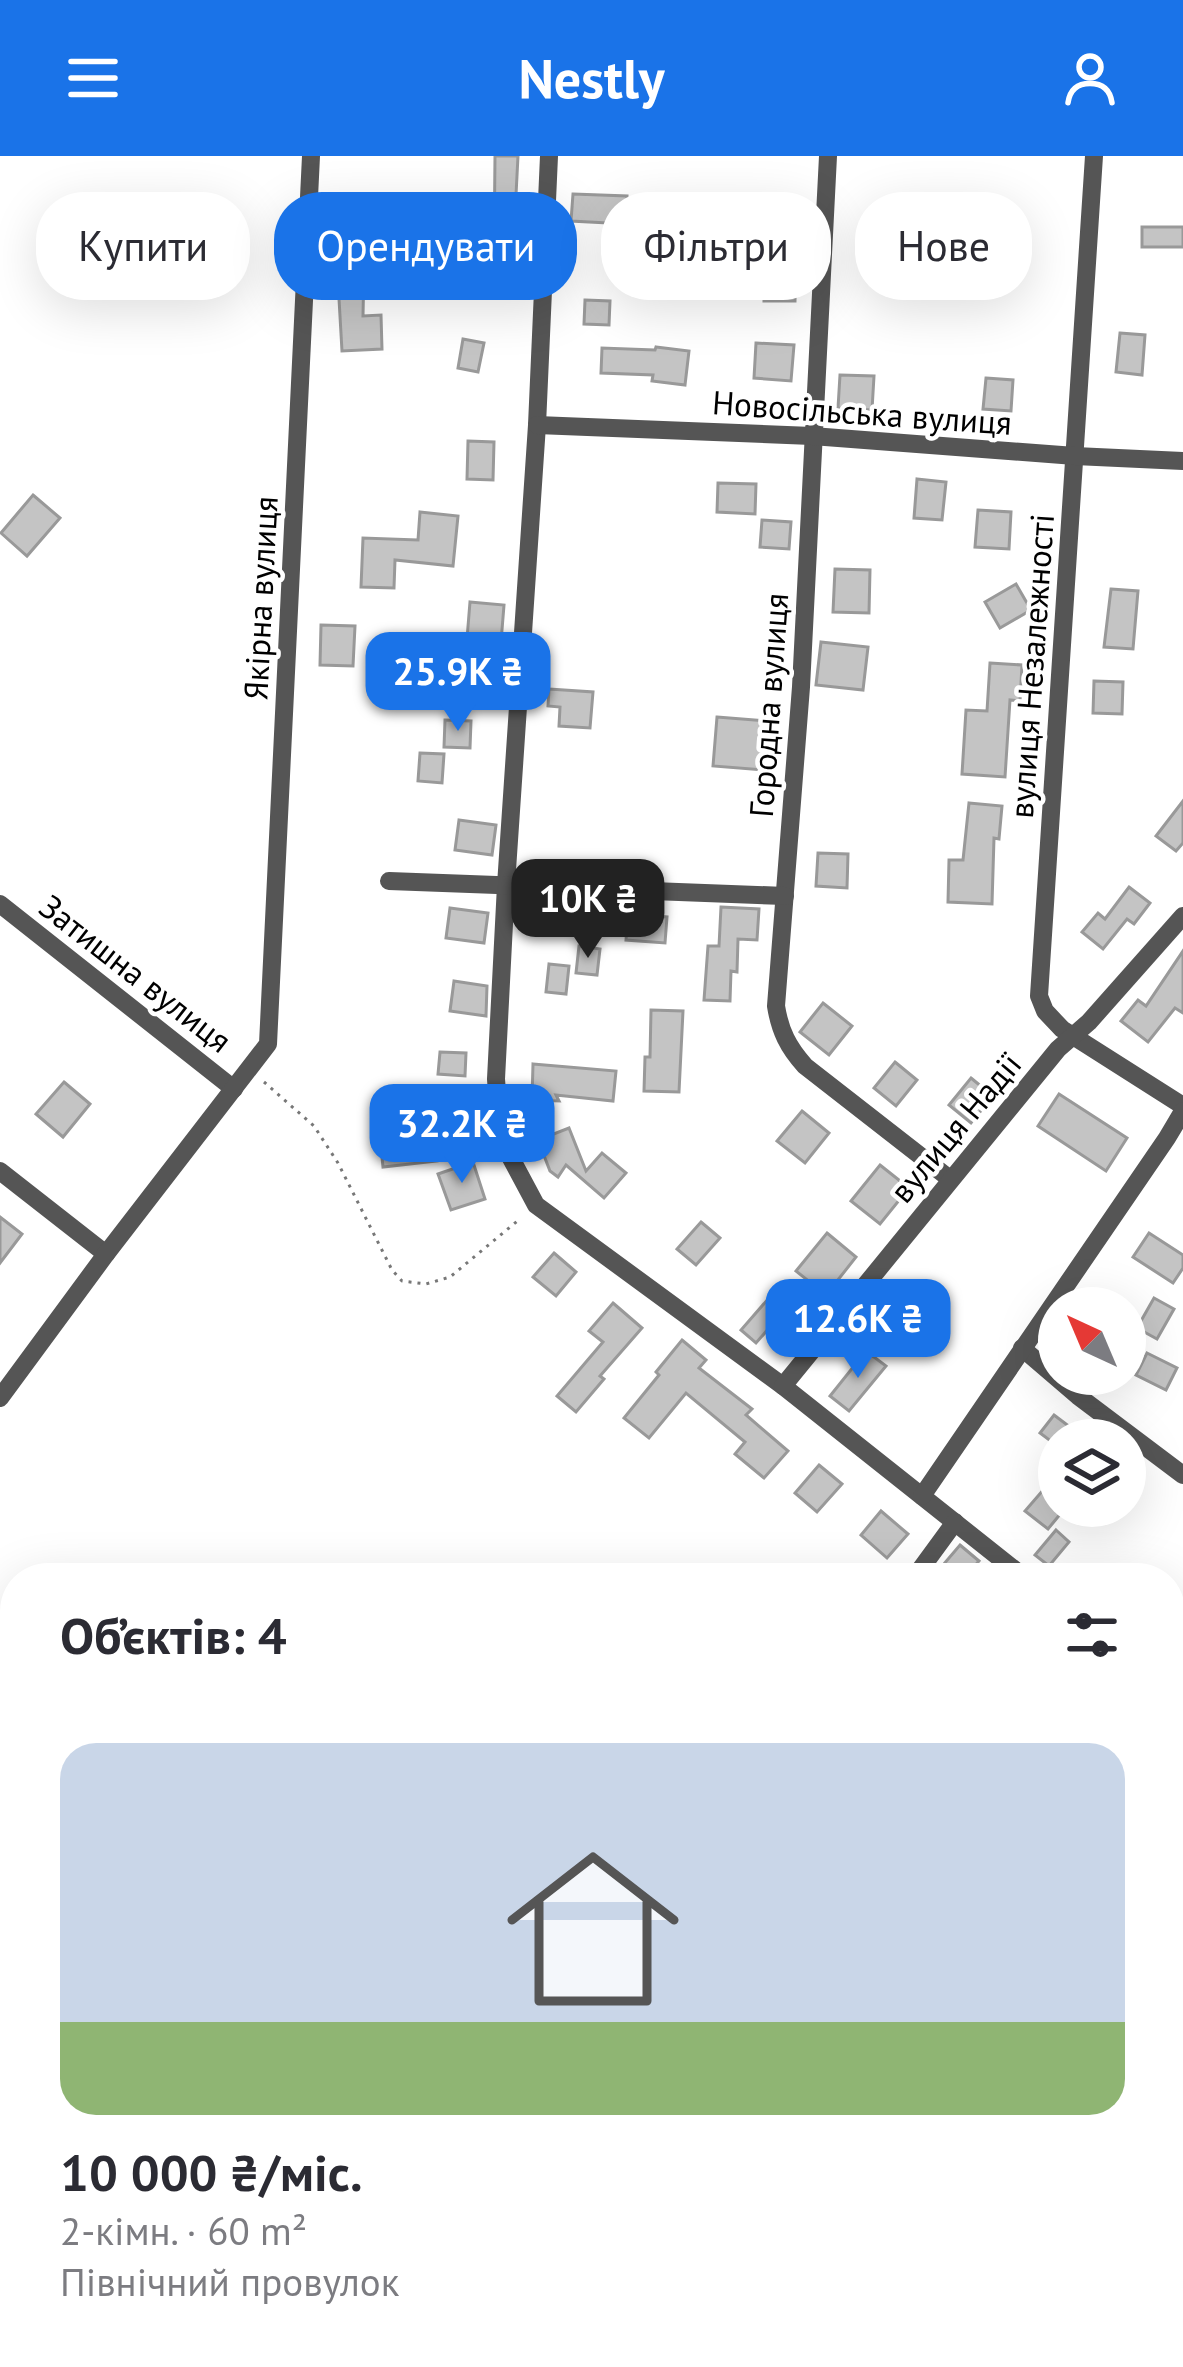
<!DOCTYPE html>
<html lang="uk">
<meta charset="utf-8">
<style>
body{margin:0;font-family:"PT Sans",sans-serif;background:#f7f7f7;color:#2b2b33;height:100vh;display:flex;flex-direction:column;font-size:45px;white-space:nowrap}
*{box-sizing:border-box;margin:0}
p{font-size:39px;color:#7c7c81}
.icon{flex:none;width:66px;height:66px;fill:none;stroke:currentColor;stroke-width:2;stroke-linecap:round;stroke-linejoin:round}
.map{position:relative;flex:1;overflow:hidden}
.side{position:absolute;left:0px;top:1407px;width:1185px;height:804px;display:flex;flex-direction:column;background:#fff;border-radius:48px 48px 0 0;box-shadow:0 12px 48px #0002}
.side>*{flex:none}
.top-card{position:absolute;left:36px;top:36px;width:1113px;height:108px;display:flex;gap:24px}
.needle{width:78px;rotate:316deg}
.fabs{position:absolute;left:1038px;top:1131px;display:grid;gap:24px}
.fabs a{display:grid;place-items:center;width:108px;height:108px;border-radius:50%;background:#fff;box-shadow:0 12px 48px #0002;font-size:60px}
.price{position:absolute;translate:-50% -102px;padding:0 27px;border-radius:24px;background:#1a73e8;color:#fff;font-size:39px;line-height:78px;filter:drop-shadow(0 3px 6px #0008)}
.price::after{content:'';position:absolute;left:50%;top:72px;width:36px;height:27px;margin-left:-18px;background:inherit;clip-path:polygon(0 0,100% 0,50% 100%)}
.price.selected{background:#222;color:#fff}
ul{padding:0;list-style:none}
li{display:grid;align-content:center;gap:24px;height:636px;padding:0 60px}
li span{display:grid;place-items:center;height:372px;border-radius:36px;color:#555}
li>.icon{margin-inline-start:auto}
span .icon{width:216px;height:216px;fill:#fffc;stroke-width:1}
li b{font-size:51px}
h2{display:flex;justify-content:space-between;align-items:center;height:144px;padding:0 60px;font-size:51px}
.pill{padding:0 42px;border-radius:48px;background:#fff;box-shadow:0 12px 48px #0002;font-size:42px;line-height:108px}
.pill.selected{background:#1a73e8;color:#fff}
header{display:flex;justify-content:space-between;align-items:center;height:156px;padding:0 60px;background:#1a73e8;color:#fff;font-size:54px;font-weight:700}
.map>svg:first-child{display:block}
.building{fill:#c4c4c4;stroke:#999;stroke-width:3}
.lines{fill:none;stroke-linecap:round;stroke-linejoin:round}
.path{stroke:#777;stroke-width:3;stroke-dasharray:3 6;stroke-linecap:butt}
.minor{stroke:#555;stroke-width:18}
.labels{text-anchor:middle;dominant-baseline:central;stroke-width:9;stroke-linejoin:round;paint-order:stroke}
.street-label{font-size:33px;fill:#000;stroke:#fff}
</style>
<header><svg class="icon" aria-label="menu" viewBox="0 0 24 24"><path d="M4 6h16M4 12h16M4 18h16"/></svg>Nestly<svg class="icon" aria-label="person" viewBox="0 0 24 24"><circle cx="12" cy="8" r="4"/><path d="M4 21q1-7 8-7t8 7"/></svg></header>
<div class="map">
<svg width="1183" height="2211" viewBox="0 0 1183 2211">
<rect width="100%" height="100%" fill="#fff"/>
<g class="building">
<path d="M495,0H518L516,39H531V77H522L519,140L480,139L481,103L494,104Z"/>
<path d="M333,38H357V70H368L369,109H364L363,160L381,159L382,193L342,195Z"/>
<path d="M573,38L627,40L626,68L571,65Z"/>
<path d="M896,45L934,46L933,82L895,81Z"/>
<rect x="1142" y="71" width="41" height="20"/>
<path d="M765,86H796L795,145H764Z"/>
<path d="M585,144L610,145L609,169L584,168Z"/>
<path d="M1120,177L1145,179L1142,219L1116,216Z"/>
<path d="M463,183L484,187L478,216L458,212Z"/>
<path d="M756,187L794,189L791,225L754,222Z"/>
<path d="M656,191L689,195L685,229L652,225L653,219L601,217L602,192L655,194Z"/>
<path d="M840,219L874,220L872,254L838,252Z"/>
<path d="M986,222L1013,224L1011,255L983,253Z"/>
<path d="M468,285L494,286L493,324L467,323Z"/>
<path d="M917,323L946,326L942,364L914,362Z"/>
<path d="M718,327L756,328L755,358L717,356Z"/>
<path d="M33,339L60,362L27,400L1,377Z"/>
<path d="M978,354L1011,356L1009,393L975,391Z"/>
<path d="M420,356L458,360L453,410L395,404L394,432L361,431L363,382L418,384Z"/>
<path d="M762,364L791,366L789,393L760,391Z"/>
<path d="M835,413L870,414L869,457L833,456Z"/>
<path d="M1016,428L1031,454L1000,472L985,446Z"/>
<path d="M1111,433L1138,435L1133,493L1104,491Z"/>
<path d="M470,446L504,449L501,486L467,483Z"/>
<path d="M321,469L355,470L353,510L320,509Z"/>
<path d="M821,486L868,491L863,534L816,529Z"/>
<path d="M990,507L1022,509L1020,545L1010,544L1005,621L962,618L966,554L987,555Z"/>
<path d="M1094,525L1123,526L1122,558L1093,557Z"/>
<path d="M549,533L593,536L590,572L559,570L560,551L548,550Z"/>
<path d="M717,561L779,566L775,615L713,610Z"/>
<path d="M445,564L471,565L470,592L444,591Z"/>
<path d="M420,597L444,598L442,627L418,625Z"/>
<path d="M1183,645V687L1176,695L1156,680Z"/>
<path d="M969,647L1002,650L999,683L994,682L992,748L948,746L949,704H963Z"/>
<path d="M459,664L496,669L492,699L455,694Z"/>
<path d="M818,697L848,698L847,732L816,730Z"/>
<path d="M1129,731L1150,747L1134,768L1127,763L1103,793L1082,776L1098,757L1105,763Z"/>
<path d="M721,751L759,753L757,784L738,783L737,816L731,815L730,845L704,844L708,790H719Z"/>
<path d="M450,752L488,757L484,787L446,782Z"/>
<path d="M628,758L667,761L665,787L626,784Z"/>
<path d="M579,790L600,793L597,819L576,817Z"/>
<path d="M1183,795V857L1175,852L1148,886L1121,865L1138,844L1146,850Z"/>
<path d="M549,808L569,810L566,838L546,836Z"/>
<path d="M454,825L487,830L486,860L450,855Z"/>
<path d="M823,847L852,870L829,899L800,876Z"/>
<path d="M651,854L683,855L679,936L644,935L645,901H650Z"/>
<path d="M440,896L466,897L465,920L438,918Z"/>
<path d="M895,906L917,924L896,950L874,932Z"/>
<path d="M533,908L616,915L613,945L556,939L559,945L532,944Z"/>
<path d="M971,922L993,940L971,967L949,949Z"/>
<path d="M64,926L90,948L63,981L36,958Z"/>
<path d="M1059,938L1127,982L1106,1015L1038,970Z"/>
<path d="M419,947L421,965L433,963L437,1005L383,1011L377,952Z"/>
<path d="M802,955L829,977L805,1007L777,985Z"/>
<path d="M569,972L586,1015L602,997L626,1017L604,1042L566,1009L558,1021L550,1015L538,984Z"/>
<path d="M473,1006L485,1043L451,1054L438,1018Z"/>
<path d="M880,1009L909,1032L880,1068L851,1045Z"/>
<path d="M0,1061L22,1078L0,1107Z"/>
<path d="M701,1066L720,1082L696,1109L677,1093Z"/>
<path d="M827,1077L856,1101L826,1139L796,1115Z"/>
<path d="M1149,1077L1183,1099V1112L1173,1127L1133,1101Z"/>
<path d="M554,1097L576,1116L556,1140L533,1121Z"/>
<path d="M775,1135L790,1148L756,1187L741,1174Z"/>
<path d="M1154,1142L1174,1153L1157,1183L1137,1172Z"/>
<path d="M613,1147L642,1172L600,1220L604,1223L576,1256L557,1240L603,1186L589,1175Z"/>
<path d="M682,1184L706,1204L699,1212L752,1253L746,1259L788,1295L764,1322L735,1298L745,1286L686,1237L649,1282L624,1262L659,1219L656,1216Z"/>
<path d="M866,1195L886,1210L849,1255L830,1240Z"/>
<path d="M1147,1197L1177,1212L1166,1234L1136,1219Z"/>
<path d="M1054,1259L1070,1271L1056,1289L1040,1277Z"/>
<path d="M819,1309L842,1328L817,1356L795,1337Z"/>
<path d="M1044,1333L1059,1345V1350L1066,1351L1048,1373L1025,1355Z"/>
<path d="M881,1355L908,1378L887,1402L861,1379Z"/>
<path d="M1056,1374L1069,1386L1049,1410L1035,1399Z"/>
<path d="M960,1389L979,1405L964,1422H944L937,1416Z"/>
</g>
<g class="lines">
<path class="path" d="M264,926L314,970L338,1007L392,1114L402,1125L426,1128L450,1121L521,1062"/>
<g class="minor">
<path d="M549,0L537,269L506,729L496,923L499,964L505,991L536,1049L783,1230L1025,1422"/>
<path d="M828,0L801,531L776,850C780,875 788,891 805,910L950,1023"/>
<path d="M1094,0L1039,840L1045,855L1062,873L1183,950"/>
<path d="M537,269L812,280L1075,300L1183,305"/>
<path d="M389,725L785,740"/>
<path d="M0,748L234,933"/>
<path d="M0,1015L106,1098"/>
<path d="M1022,1192L1078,1240L1183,1319"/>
<path d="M783,1230L1058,893L1089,866L1183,760"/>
<path d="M0,1242L106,1098L268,888L311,0"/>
<path d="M922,1340L1167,982L1183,955"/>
<path d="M914,1422L955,1366"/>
<path d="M0,1511L15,1522"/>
<path d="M1170,1536L1183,1547"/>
<path d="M1170,1860L1183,1871"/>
<path d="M1170,2191L1183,2202"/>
<path d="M404,2211L416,2196"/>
</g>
</g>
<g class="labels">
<g class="street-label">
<text transform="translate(862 256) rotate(4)">Новосільська вулиця</text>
<text transform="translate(260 442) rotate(-87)">Якірна вулиця</text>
<text transform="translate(1031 510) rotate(-86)">вулиця Незалежності</text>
<text transform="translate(768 549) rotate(-86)">Городна вулиця</text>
<text transform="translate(136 817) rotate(38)">Затишна вулиця</text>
<text transform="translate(955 971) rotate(-50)">вулиця Надії</text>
</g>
</g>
</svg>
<div class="fabs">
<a><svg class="needle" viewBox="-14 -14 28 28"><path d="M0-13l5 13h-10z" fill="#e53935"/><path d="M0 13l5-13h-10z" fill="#7c7c81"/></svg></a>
<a><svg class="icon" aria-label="layers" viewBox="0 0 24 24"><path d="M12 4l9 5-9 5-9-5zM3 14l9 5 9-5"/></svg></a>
</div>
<b class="price" style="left:458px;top:578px">25.9K ₴</b>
<b class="price selected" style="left:588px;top:805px">10K ₴</b>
<b class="price" style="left:462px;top:1030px">32.2K ₴</b>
<b class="price" style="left:858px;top:1225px">12.6K ₴</b>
<div class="top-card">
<a class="pill">Купити</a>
<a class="pill selected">Орендувати</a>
<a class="pill">Фільтри</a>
<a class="pill">Нове</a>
</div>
<section class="side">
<h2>Об’єктів: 4<svg class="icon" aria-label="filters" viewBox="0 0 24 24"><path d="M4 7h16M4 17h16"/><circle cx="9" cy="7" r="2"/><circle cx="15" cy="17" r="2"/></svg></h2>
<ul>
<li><span style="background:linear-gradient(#c9d6e8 75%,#8fb573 0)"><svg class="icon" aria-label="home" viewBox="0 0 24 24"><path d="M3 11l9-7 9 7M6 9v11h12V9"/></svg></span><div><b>10 000 ₴/міс.</b><p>2-кімн. · 60 m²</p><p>Північний провулок</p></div></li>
</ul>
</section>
</div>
